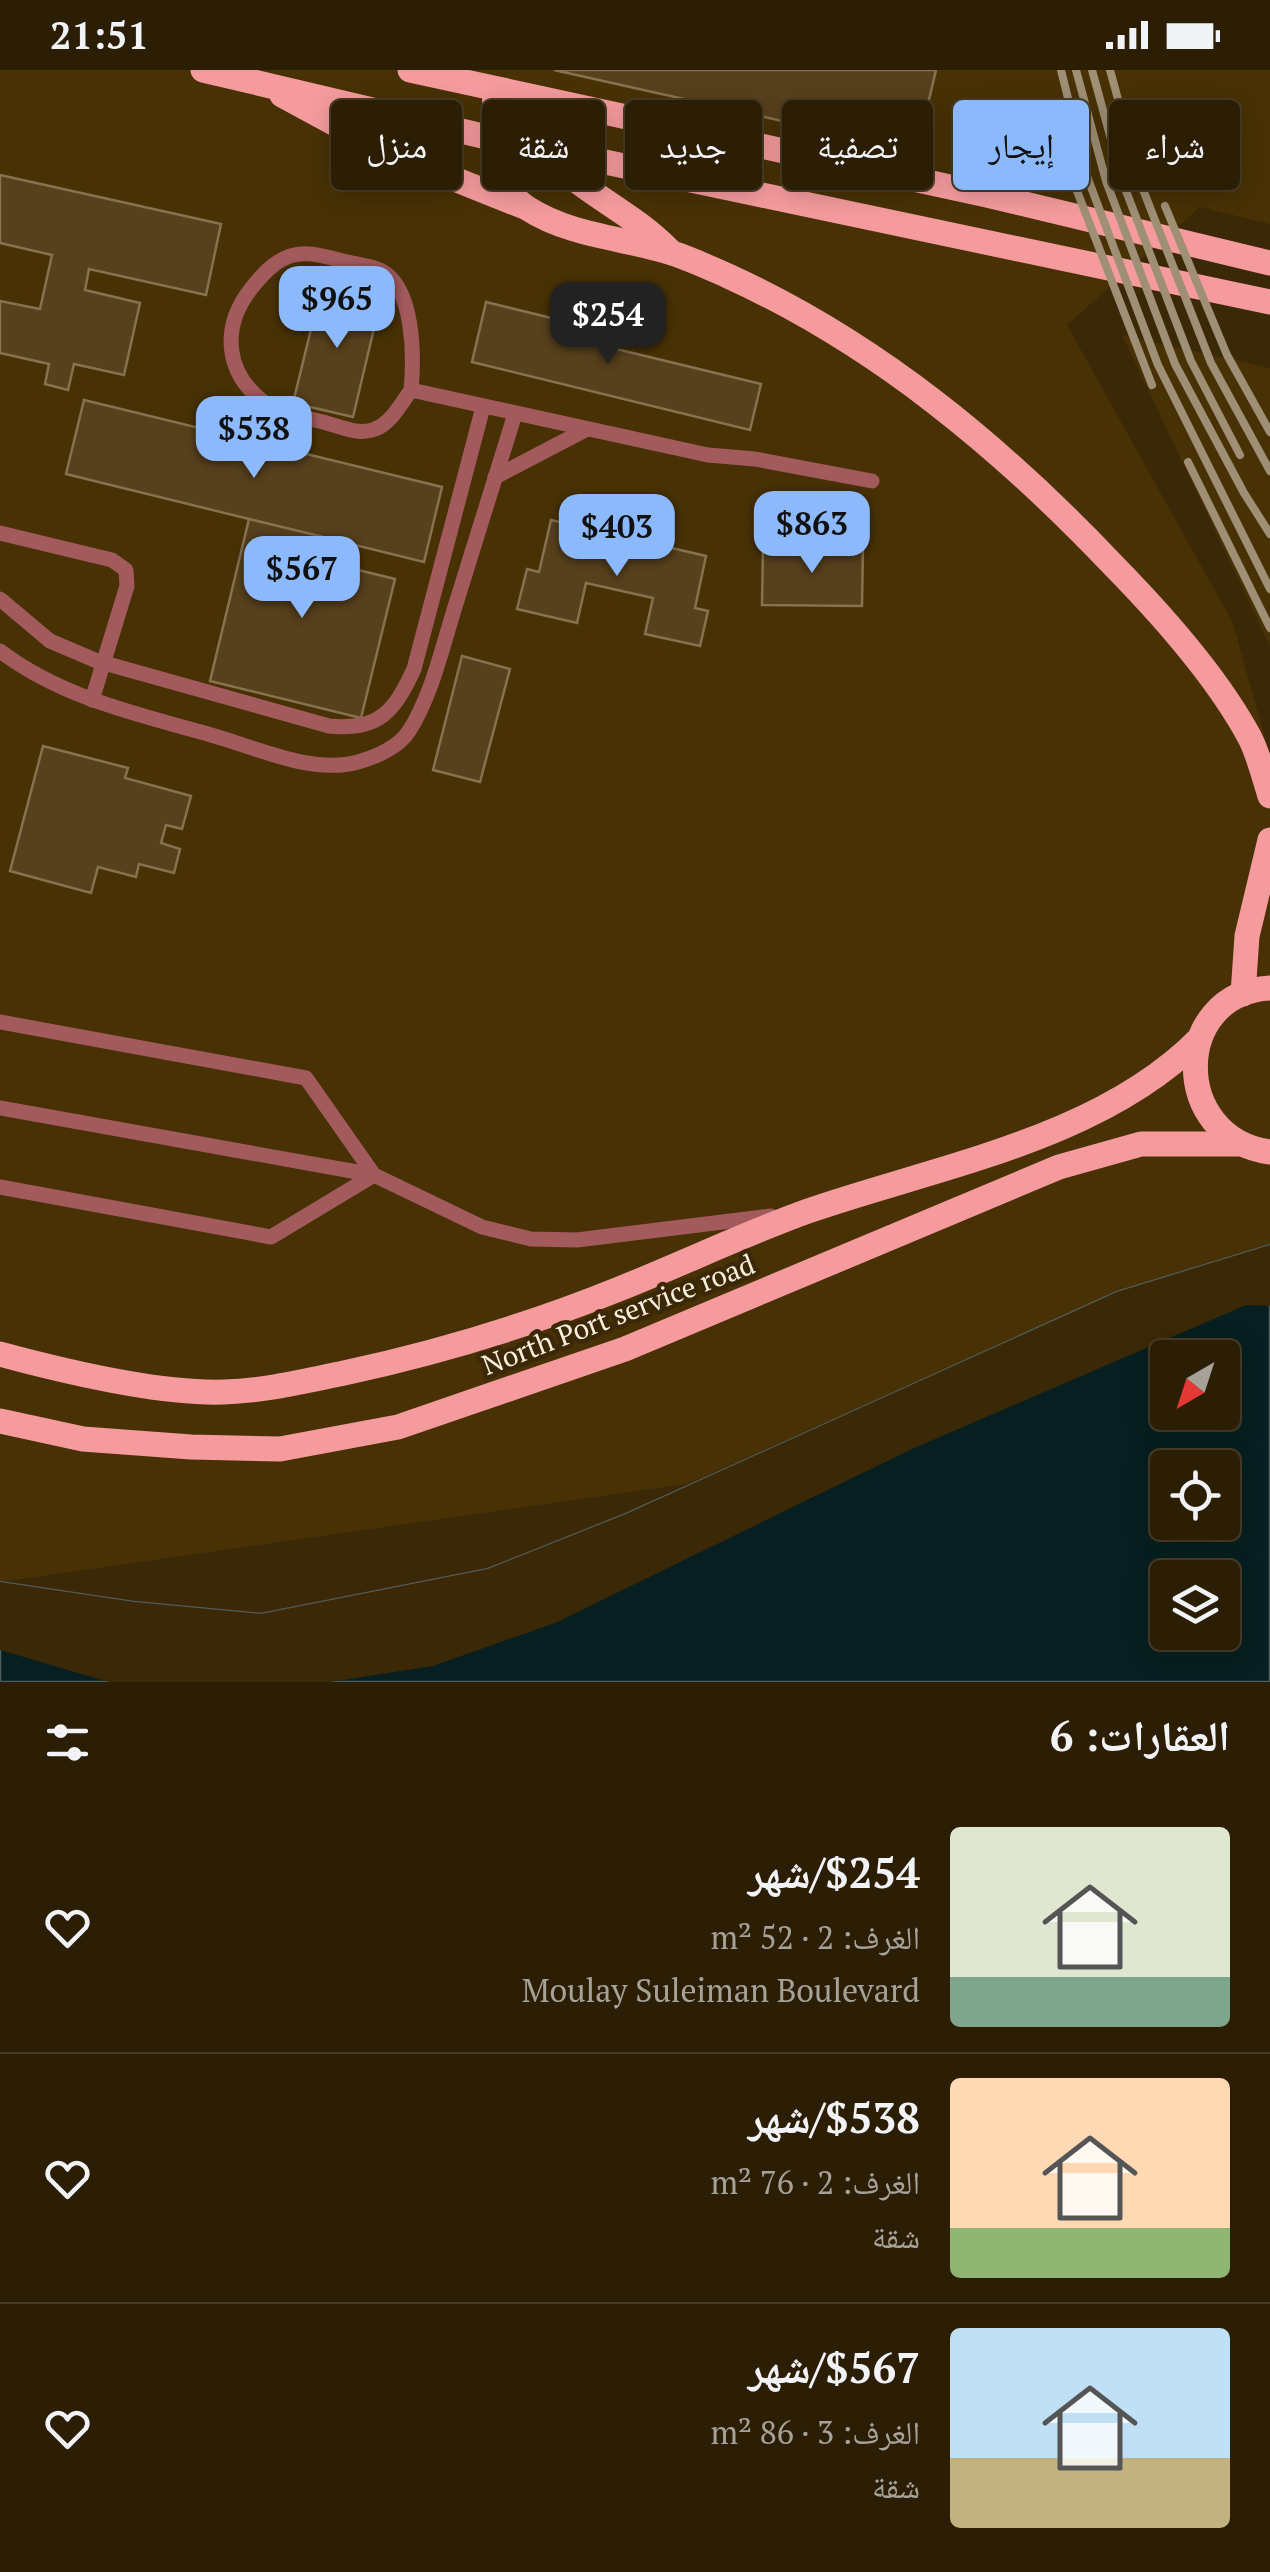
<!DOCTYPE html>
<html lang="ar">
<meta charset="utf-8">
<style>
body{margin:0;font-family:"PT Serif","Noto Naskh Arabic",serif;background:#34270e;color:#f1f3f6;direction:rtl;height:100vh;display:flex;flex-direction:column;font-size:38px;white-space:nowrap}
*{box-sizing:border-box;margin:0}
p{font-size:32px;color:#a6a29a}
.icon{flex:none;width:55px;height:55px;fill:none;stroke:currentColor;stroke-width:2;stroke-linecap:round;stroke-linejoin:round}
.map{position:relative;height:1612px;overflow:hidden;direction:ltr}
.panel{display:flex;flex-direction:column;background:#2c1e04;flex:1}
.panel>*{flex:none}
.hud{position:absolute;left:30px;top:30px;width:1210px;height:90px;direction:rtl;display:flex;gap:20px}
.needle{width:65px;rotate:219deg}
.fabs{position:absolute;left:1150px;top:1270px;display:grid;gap:20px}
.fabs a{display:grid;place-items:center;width:90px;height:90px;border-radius:10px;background:#2c1e04;box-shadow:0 5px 25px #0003,0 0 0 2px #483c26;font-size:50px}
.price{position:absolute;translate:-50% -85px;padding:0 22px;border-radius:20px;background:#8cb9fc;color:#111;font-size:32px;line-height:65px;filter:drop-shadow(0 2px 5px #0008)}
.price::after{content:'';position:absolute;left:50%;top:60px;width:30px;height:22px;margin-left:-15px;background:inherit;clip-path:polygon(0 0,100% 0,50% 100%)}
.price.on{background:#222;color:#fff}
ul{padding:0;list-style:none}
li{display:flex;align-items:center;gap:30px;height:250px;padding:0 40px}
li+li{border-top:2px solid #483c26}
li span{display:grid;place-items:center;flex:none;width:280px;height:200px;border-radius:10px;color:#555}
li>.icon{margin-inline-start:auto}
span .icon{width:120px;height:120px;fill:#fffc;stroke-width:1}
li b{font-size:42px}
h2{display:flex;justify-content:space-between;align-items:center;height:120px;padding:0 40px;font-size:42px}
.chip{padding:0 35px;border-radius:10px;background:#2c1e04;box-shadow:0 5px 25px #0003,0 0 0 2px #483c26;font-size:35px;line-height:90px}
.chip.on{background:#8cb9fc;color:#111}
.status{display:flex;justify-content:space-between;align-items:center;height:70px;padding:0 50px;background:#2c1e04;direction:ltr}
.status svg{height:28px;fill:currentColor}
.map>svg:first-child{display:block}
.built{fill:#483105}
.water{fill:#071f20;stroke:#505d58;stroke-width:2.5;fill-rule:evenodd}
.pier{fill:#3b2806}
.building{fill:#57401c;stroke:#877250;stroke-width:2.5}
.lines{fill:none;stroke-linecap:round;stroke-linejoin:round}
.lane{stroke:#a25a5d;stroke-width:15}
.primary{stroke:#f59b9e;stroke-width:25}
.rail{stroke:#9e8f75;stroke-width:8}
.labels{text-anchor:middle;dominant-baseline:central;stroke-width:9;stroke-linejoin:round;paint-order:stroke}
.street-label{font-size:28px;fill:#faeedc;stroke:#3b2806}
</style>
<div class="status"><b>21:51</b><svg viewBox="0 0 49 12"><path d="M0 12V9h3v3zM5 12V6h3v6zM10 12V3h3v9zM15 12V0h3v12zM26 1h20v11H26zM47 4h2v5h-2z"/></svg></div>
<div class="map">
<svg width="1270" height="1612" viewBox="0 0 1270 1612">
<rect width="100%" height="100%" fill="#3b2806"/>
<g class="built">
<path d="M0,0H1270V154L1200,137L1067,255L1233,553L1270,686V1175L1117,1222L687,1414L0,1512Z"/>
<path d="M1122,265L1270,298V576Z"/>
</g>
<path class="water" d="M1270,1175V1612H0V1512L134,1532L261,1544L488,1499L626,1444L1117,1222ZM1168,1288H1222V1342H1168ZM1168,1398H1222V1452H1168ZM1168,1508H1222V1562H1168Z"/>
<path class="pier" d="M1270,1175V1236L1246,1235L912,1379L555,1553L433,1596L330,1612H109L0,1580V1512L134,1532L261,1544L488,1499L626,1444L1117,1222Z"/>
<g class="building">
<path d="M554,0H936L917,81Z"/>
<path d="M0,105L221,154L206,225L89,199L85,220L140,233L124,305L74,294L68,320L45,314L49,294L0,283V231L40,239L52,185L0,173Z"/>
<path d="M322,214L381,229L353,347L293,333Z"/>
<path d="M486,232L608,262L604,276L761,314L750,360L472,292Z"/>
<path d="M84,330L442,417L424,492L66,404Z"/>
<path d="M249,449L348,473L342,496L395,509L361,648L210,611Z"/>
<path d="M551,450L706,486L695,538L708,541L700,576L645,564L653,528L586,513L577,553L517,539L527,499L539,502Z"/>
<path d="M763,476L863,478L862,536L762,535Z"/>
<path d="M462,586L510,599L480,712L433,700Z"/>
<path d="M43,676L128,698L125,708L191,726L182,759L166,755L161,773L180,779L174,803L139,794L136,807L98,797L91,823L10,801Z"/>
</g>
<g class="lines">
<g class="lane">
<path d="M411,320C401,334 391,353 375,359C359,366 339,356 323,352C304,347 281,344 265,333C225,304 221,258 250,220C261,206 273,192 290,186C308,180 326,187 343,191C354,194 369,195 380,200C415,217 414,288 411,320L708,385L755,389L872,411"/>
<path d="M495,407L587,359"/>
<path d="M0,463L112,490L126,500L127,516L92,630"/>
<path d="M0,529L50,571L97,591L329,656C379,661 394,642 414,599L483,337"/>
<path d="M0,581C62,628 137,644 211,665C255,677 312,705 358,692C376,687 399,677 409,661C431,627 442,579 454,540C474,474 495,409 515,344"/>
<path d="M0,952L306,1008L374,1105L271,1167L0,1117"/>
<path d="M0,1038L374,1105L482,1157L531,1169L577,1170L771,1146"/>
</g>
<g class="primary">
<path d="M203,0L491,68L1270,232"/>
<path d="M410,0L987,125L1270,193"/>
<path d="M495,20C494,62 486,111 527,138C570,166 625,168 672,183C691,189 710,198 728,206C877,274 1002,378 1114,496C1162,545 1218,608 1250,668C1259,686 1264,707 1270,726"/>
<path d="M282,25L387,82L522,136"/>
<path d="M517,25C545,115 611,122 669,180"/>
<path d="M1270,918C1171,923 1170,1068 1270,1082"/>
<path d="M1243,924L1247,866L1270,770"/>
<path d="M0,1284C63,1301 160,1324 224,1322C264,1321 305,1311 344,1303C437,1283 530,1255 619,1219C682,1194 744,1164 808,1141C938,1096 1101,1069 1200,968"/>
<path d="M0,1351L83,1369L191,1377L280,1379L398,1357L625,1279L1059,1097L1141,1074H1239"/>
</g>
<g class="rail">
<path d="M1061,0L1088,109L1158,295L1270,519"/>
<path d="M1076,0L1106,111L1175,294L1244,423L1270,464"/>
<path d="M1092,0L1123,113L1191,291L1240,385"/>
<path d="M1110,0L1142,117L1211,293L1270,401"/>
<path d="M1072,108L1152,315"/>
<path d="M1165,136L1227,285L1270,362"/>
<path d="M1188,392L1270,558"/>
</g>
</g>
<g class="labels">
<g class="street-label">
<text transform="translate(618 1244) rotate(-21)">North Port service road</text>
</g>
</g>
</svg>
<div class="fabs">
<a><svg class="needle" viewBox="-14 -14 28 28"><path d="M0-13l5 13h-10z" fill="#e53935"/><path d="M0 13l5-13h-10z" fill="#a6a29a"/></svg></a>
<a><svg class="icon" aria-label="locate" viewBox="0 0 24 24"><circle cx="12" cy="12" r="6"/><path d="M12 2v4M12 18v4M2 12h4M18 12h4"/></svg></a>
<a><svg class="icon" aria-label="layers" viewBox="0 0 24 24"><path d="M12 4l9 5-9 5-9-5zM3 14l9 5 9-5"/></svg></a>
</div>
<b class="price" style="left:337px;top:281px">$965</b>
<b class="price on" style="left:608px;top:297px">$254</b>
<b class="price" style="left:254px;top:411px">$538</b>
<b class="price" style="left:812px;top:506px">$863</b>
<b class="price" style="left:617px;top:509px">$403</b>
<b class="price" style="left:302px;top:551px">$567</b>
<div class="hud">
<a class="chip">شراء</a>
<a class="chip on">إيجار</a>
<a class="chip">تصفية</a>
<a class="chip">جديد</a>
<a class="chip">شقة</a>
<a class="chip">منزل</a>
</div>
</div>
<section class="panel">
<h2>العقارات: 6<svg class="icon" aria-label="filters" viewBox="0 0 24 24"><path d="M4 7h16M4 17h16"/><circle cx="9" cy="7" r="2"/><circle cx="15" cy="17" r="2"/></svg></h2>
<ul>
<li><span style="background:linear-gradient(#dfe7d0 75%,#7fa58c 0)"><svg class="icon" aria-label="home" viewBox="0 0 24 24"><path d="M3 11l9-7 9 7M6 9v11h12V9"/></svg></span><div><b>$254/شهر</b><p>الغرف: 2 · 52 m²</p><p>Moulay Suleiman Boulevard</p></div><svg class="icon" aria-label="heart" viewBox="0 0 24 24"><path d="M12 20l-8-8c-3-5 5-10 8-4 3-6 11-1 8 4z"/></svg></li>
<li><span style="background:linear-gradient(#ffd9b3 75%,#8fb573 0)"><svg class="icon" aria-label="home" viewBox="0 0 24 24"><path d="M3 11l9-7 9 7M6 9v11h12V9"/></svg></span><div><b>$538/شهر</b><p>الغرف: 2 · 76 m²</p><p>شقة</p></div><svg class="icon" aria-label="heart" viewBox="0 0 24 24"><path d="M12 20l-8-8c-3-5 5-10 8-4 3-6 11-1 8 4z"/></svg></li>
<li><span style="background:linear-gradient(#bfe0f5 65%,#c2b280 0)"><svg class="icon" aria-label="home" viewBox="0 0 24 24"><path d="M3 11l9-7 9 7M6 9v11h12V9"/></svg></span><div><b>$567/شهر</b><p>الغرف: 3 · 86 m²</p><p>شقة</p></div><svg class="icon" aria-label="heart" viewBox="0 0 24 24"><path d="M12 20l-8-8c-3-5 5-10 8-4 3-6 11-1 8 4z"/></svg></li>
</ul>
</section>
